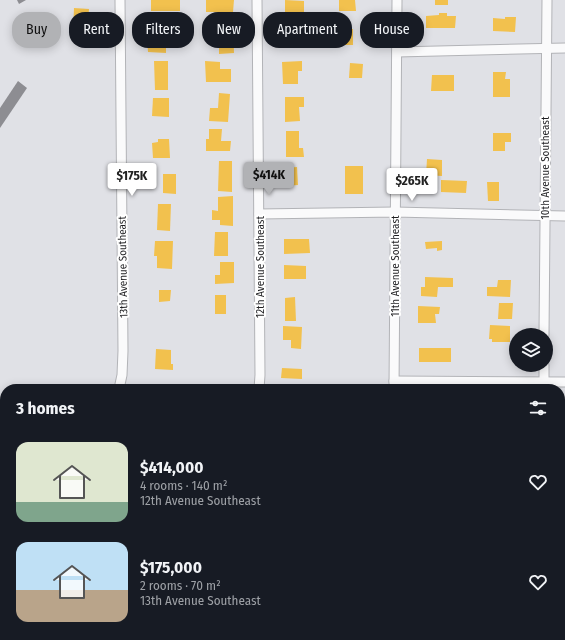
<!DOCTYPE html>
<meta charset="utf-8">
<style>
body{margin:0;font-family:"Fira Sans Condensed",sans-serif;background:#242831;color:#f1f3f6;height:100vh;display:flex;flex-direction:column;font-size:15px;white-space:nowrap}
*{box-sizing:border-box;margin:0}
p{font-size:13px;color:#9ea1a6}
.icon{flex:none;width:22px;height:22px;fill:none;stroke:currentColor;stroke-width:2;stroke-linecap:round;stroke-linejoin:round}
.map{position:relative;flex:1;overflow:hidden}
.sheet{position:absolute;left:0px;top:384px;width:565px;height:256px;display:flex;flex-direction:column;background:#171b24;border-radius:16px 16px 0 0;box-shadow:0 2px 10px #0003}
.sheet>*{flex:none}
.banner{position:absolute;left:12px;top:12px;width:541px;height:36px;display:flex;gap:8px}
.tools{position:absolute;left:509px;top:328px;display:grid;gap:8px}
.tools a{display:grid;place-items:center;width:44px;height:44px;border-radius:50%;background:#171b24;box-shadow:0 2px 10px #0003;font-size:20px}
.price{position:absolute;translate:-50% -34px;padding:0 9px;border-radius:4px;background:#fff;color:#222;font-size:13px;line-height:26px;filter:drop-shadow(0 1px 2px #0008)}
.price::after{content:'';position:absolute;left:50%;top:24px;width:12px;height:9px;margin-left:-6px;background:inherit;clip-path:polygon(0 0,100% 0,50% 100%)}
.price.on{background:#b1b2b5;color:#111}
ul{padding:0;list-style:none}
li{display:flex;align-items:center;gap:12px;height:100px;padding:0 16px}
li span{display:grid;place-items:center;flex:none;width:112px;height:80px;border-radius:12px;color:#555}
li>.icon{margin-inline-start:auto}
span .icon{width:48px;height:48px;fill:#fffc;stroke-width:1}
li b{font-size:17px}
h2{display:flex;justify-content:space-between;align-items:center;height:48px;padding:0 16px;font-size:17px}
.tag{padding:0 14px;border-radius:16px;background:#171b24;box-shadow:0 2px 10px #0003;font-size:14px;line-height:36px}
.tag.on{background:#b1b2b5;color:#111}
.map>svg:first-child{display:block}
.built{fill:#d3d5e0}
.green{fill:#bfddc6}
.homes{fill:#f2c14e}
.public{fill:#17a398}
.industry{fill:#8d8d92}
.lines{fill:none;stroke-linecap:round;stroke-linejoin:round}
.minor-casing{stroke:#b2b3b7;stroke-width:11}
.tertiary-casing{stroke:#b2b3b7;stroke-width:14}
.minor{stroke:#fafafb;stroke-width:9}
.tertiary{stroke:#fafafb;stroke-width:12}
.labels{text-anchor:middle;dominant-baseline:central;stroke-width:4;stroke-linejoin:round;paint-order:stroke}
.street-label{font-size:11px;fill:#1e1e21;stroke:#fff}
</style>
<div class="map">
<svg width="565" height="640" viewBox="0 0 565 640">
<rect width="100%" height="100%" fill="#e0e1e6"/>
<path class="built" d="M0,569H5V635H104V640H0Z"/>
<g class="green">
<path d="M560,573H565V640H556V635H560Z"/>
<rect x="256" y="635" width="265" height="5"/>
</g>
<g class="homes">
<rect x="151" y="0" width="29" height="11"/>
<path d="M206,0H234L233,12H206Z"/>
<path d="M285,0L304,1V15H298V20H290V14H285Z"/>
<path d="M339,0H355L356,11H339Z"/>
<rect x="435" y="0" width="13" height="5"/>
<path d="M74,8L89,9L88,20L94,21V34H73Z"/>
<path d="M439,13H447V16H456L455,28H426V16L439,15Z"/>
<path d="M505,17H516L515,32L493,31V18L505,19Z"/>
<path d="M220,25H233L234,53L219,54V46H215V42H221Z"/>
<path d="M153,28H166V53L148,52L147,39H154Z"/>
<path d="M353,29V45H342L341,30Z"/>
<path d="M154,61H168V90H155Z"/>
<path d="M205,61L220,62V69H231V82H206Z"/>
<path d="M302,61V71H298V84H283L282,62Z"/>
<path d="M350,63L363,64L362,78H349Z"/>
<path d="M493,72H506L505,79H510V97H493Z"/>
<path d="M432,75H454V91H431Z"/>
<path d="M219,93L230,94L228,122L209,121L210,108H218Z"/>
<path d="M285,97H304V107H299L300,121L285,122Z"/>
<path d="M153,98H169V117L152,116Z"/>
<path d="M209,129H222L221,141H231L230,151H206V139H209Z"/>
<path d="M286,131H299V148H303L304,157H286Z"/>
<path d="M493,133H511V142H505V151H493Z"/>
<path d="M158,139H169L170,158H153L152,143L158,142Z"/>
<path d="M427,159L442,160V176L426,175Z"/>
<path d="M219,161H232V192L218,191Z"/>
<rect x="345" y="166" width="18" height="28"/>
<path d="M297,167L298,185L284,186V168Z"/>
<path d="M163,174H176V194L163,193Z"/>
<path d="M441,180L467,181L466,193L441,192Z"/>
<path d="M487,182H499V201H488Z"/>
<path d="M233,196V226L220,225V220H212V210L218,211V197Z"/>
<path d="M158,204H171L170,231L157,230Z"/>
<path d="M215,232H228V256H214Z"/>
<path d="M284,239H309L310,253L284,254Z"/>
<path d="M155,241H173L172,269L157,268V256H154Z"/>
<path d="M442,241V250L437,251V248L426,249L425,242Z"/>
<path d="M220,262H234V283L215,284V275H220Z"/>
<path d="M284,265L306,266V279H284Z"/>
<path d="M425,277L453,278V287H438L437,297L421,296V287H425Z"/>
<path d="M498,280H511L510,297L487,296V287H497Z"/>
<path d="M159,290H171L170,301L159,302Z"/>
<rect x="215" y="295" width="11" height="19"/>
<path d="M295,297L296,321H285V298Z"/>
<path d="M499,303H513L512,319H498Z"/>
<path d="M418,306L440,307L439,314H435L436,323H418Z"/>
<path d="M490,325L510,326V342H492V339H489Z"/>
<path d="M283,326L302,327L301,349L291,348V340H283Z"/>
<rect x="419" y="348" width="32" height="14"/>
<path d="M156,349L171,350V364H173V370L155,369Z"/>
<path d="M282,368L302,369V379L281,378Z"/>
<rect x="287" y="384" width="13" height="5"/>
<rect x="0" y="497" width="5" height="13"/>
</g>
<path class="public" d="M152,635H170V640H151Z"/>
<g class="industry">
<path d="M17,0H26L19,4Z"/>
<path d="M18,81L27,88L0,128V108Z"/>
</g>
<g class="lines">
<defs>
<g id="minor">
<path d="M257,0L260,375L259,389"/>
<path d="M397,52L565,48"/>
<path d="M259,214L395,212L565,216"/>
<path d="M544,335L547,0"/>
<path d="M394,381L565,382"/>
<path d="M119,389L122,375L123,351L120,0"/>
<path d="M394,389L397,0"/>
<path d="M544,389V365"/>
<path d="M240,640V635"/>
<path d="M541,640V635"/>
</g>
<g id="tertiary">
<path d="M0,549H5"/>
<path d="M560,556H565"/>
</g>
</defs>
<use href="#minor" class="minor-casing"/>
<use href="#tertiary" class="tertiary-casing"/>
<use href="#minor" class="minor"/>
<use href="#tertiary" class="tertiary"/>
</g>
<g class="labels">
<g class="street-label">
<text transform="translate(545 168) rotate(-90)">10th Avenue Southeast</text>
<text transform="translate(395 266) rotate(-90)">11th Avenue Southeast</text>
<text transform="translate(123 267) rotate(-91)">13th Avenue Southeast</text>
<text transform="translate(260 267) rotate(-90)">12th Avenue Southeast</text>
</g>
</g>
</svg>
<div class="tools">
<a><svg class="icon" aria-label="layers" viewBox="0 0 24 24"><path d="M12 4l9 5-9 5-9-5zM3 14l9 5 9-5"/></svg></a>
</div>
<b class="price on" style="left:269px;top:196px">$414K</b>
<b class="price" style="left:132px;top:197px">$175K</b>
<b class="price" style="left:412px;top:202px">$265K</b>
<div class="banner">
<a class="tag on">Buy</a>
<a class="tag">Rent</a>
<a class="tag">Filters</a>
<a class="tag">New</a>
<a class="tag">Apartment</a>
<a class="tag">House</a>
</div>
<section class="sheet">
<h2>3 homes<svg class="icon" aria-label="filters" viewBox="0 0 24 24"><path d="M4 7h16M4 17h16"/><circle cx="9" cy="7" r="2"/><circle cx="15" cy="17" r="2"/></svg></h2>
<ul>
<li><span style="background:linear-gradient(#dfe7d0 75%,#7fa58c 0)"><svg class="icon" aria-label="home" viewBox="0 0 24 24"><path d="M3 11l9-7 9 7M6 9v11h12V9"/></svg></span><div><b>$414,000</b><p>4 rooms · 140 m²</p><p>12th Avenue Southeast</p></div><svg class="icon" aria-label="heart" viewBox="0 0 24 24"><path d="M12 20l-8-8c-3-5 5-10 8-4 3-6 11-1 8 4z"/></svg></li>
<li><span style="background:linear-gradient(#bfe0f5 60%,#b9a48a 0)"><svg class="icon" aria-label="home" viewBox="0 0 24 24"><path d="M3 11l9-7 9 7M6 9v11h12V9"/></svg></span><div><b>$175,000</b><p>2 rooms · 70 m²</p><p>13th Avenue Southeast</p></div><svg class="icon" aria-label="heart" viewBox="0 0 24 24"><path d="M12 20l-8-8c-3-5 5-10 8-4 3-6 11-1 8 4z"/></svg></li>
</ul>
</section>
</div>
